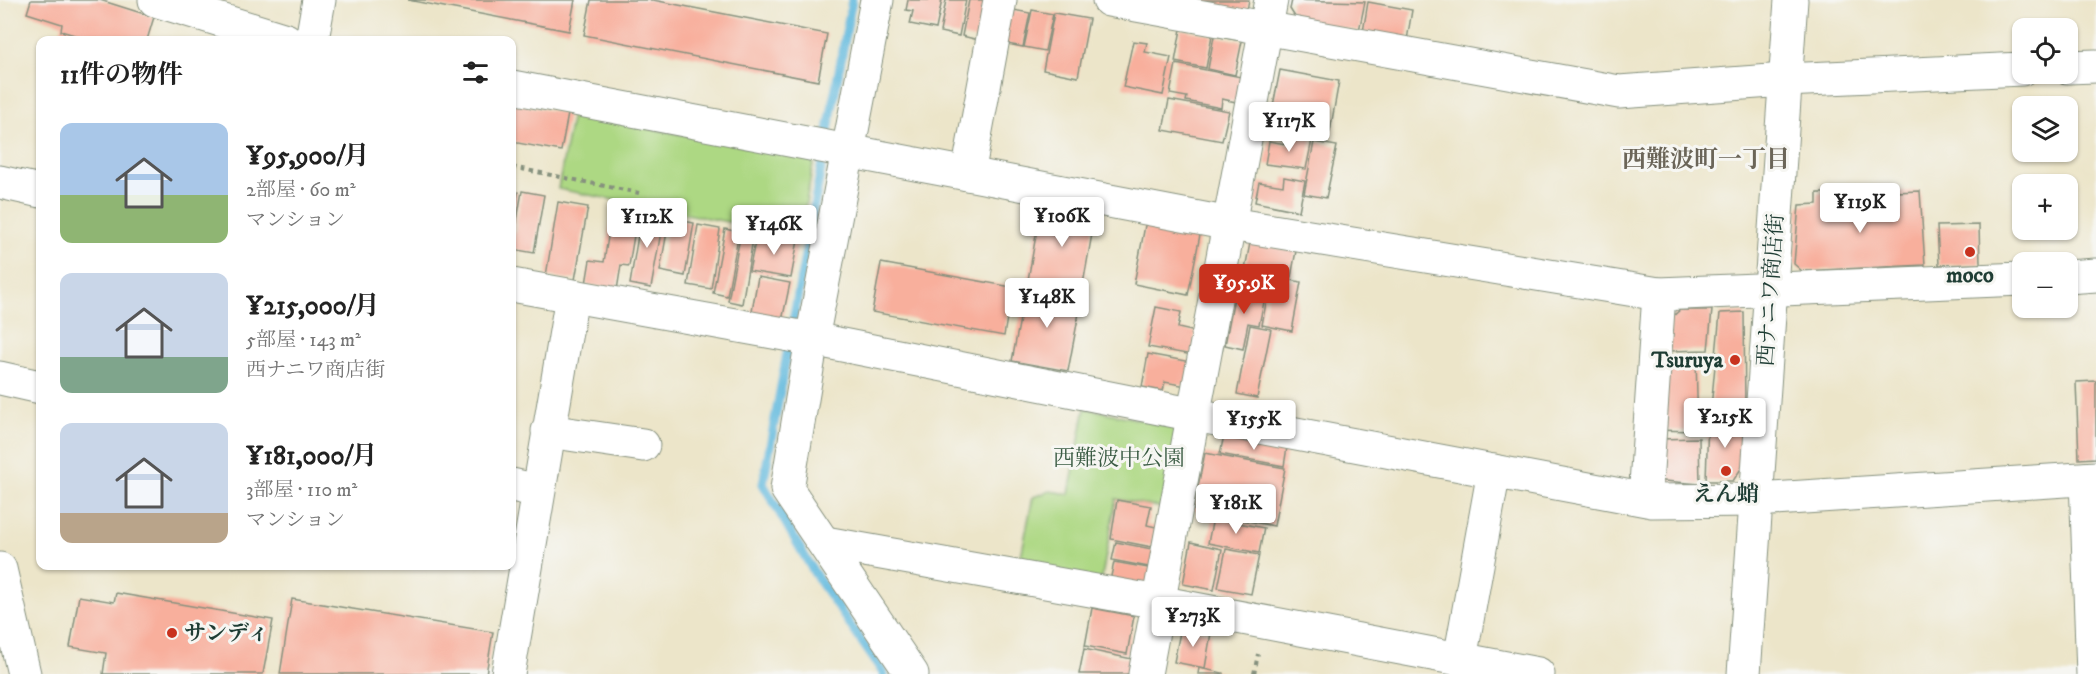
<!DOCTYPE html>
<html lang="ja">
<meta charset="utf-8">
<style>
body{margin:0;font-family:"IM FELL DW Pica","Noto Serif JP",serif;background:#f6f6f6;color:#222;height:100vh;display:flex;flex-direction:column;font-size:22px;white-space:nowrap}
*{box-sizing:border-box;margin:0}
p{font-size:20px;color:#767676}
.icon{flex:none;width:33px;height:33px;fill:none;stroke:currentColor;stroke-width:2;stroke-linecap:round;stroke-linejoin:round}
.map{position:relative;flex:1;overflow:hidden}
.side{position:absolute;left:36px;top:36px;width:480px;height:534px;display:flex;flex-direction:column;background:#fff;border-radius:12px;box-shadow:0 2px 4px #0004}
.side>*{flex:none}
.fabs{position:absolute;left:2012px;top:18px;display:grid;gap:12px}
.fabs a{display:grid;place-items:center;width:66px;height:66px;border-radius:12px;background:#fff;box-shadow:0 2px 4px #0004;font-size:30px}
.price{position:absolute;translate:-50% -51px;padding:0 14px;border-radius:6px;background:#fff;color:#222;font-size:20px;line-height:39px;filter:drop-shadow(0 2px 3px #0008)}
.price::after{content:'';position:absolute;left:50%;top:36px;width:18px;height:14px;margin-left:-9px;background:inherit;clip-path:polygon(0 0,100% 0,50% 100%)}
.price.on{background:#c8321e;color:#fff}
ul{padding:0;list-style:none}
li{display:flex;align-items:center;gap:18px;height:150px;padding:0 24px}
li span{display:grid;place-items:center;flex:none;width:168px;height:120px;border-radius:12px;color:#555}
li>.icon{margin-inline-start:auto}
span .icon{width:72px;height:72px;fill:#fffc;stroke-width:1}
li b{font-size:26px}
h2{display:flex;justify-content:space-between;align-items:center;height:72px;padding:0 24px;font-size:26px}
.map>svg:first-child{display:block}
.green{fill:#add883;stroke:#668a5c;stroke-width:1.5}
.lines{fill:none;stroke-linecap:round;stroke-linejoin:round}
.stream{stroke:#61b9de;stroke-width:9}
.building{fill:#f8af9c}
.minor-casing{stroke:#86917e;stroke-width:35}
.path{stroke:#86917e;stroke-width:4;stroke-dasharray:4.5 4.5;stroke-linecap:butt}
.minor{stroke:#fff;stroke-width:33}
.poi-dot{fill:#c8321e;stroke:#f6f6f2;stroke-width:2}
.labels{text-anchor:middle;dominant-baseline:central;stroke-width:6;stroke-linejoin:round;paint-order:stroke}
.poi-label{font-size:22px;font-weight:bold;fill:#1f3d34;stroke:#f6f6f2}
.street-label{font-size:22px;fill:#1f3d34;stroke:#f6f6f2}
.park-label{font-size:22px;fill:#3b5c44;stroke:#f6f6f2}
.neighbourhood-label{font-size:24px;font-weight:bold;fill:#6b6558;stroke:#f6f6f2}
</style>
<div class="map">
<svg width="2096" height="674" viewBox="0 0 2096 674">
<rect width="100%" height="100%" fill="#f6f6f2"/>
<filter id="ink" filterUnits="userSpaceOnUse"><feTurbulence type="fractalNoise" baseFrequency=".0167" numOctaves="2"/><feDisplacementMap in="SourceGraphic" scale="12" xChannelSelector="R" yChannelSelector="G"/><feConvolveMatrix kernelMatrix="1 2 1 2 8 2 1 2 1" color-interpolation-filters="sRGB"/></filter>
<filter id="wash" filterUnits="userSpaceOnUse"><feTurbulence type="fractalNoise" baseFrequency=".008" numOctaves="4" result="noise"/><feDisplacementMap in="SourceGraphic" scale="24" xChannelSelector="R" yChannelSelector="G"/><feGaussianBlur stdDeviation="1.35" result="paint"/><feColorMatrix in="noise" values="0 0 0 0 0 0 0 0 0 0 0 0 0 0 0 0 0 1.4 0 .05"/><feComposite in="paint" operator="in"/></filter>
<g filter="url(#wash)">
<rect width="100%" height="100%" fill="#ece5c9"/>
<g class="green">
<path d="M572,114L814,159L800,236L558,189Z"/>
<path d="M1085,408L1174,427L1178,434L1164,508L1116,499L1101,582L1019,566L1033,497L1050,491L1069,494Z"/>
</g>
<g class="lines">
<path class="stream" d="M852,0L763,484L815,574L884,674"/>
</g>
<g id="blocks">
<g class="building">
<path d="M31,0H100L154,17L147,40H77L78,36L61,31L62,24L27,13Z"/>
<path d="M408,0H575L569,31Z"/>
<path d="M591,0H653L827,34L818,81L584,35Z"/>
<path d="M908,0H942L936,29L910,24L913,11L906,10Z"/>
<path d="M946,0H966L959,36L940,32Z"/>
<path d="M969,0H991L983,41L962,36Z"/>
<path d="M1193,0H1249L1247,11Z"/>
<path d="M1292,0L1365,2L1359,31L1297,20L1290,9Z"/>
<path d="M1368,2L1412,10L1407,40L1363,32Z"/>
<path d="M1008,9L1030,13L1023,47L1002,43Z"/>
<path d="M1032,10L1053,14L1045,51L1024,47Z"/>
<path d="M1054,13L1089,19L1078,77L1043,70Z"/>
<path d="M1181,29L1212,35L1206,68L1175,62Z"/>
<path d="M1214,36L1242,41L1235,75L1208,69Z"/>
<path d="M1133,41L1147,43L1145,52L1171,57L1163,95L1123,87Z"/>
<path d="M1176,64L1241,77L1236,102L1222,99L1221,108L1186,101L1187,97L1170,94Z"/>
<path d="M1280,70L1339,81L1330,132L1270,121Z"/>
<path d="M1169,100L1229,111L1222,141L1163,130Z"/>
<path d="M512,103L568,114L561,151L512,142Z"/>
<path d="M1293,136L1312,140L1306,169L1265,164L1269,141L1291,145Z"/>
<path d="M1314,142L1337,146L1326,198L1304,194Z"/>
<path d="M1284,177L1305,181L1299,211L1255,202L1259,182L1283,186Z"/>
<path d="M512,191L518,192L513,227H512Z"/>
<path d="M522,191L544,195L534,253L512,249Z"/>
<path d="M1920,191L1925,265L1802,271L1794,264L1799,205L1817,204V193H1830L1831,204L1896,200L1895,192Z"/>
<path d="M558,202L588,207L575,280L546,276Z"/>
<path d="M613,206L638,211L629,266L621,265L617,290L586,284L590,260L604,262Z"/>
<path d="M1041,207L1095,217L1082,290L1028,280Z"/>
<path d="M642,211L664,215L651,288L630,284Z"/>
<path d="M674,219L694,223L685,276L660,271L668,226H673Z"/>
<path d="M1146,220L1201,230L1188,295L1134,284Z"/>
<path d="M698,225L720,229L711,289L688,285Z"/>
<path d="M1979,225L1980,264L1939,265L1937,226Z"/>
<path d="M725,229L739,232L727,296L713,293Z"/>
<path d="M757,233L798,240L791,278L749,271Z"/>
<path d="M740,237L753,239L742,304L728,301Z"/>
<path d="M1250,243L1296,251L1291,277L1245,269Z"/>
<path d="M881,263L1012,287L1004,336L872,312Z"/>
<path d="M1271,276L1301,282L1292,331L1262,325Z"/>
<path d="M758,277L790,283L782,321L751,316Z"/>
<path d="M1026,287L1082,297L1068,371L1012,361Z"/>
<path d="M1236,287L1266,293L1259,325L1248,323L1243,349L1225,345Z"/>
<path d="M1156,307L1181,312L1178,328L1196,332L1192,355L1148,347Z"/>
<path d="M1680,310H1712L1708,350L1669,351L1670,319Z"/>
<path d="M1744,312L1745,410L1711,408L1720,313Z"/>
<path d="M1250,325L1271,329L1257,398L1237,394Z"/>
<path d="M1148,354L1191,362L1186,386L1165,382L1163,391L1142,387Z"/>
<path d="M1667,359H1696L1698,431L1650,430Z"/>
<path d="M2096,381V458L2079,459L2076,382Z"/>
<path d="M1708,419L1744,420V464L1733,481H1706Z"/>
<path d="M1224,435L1287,447L1284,466L1220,454Z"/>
<path d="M1699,438L1700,484L1664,481L1657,473L1659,439Z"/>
<path d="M1205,453L1285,468L1274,526L1193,510Z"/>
<path d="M1117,500L1151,506L1147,525L1156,527L1152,547L1111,539Z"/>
<path d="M1213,518L1264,528L1259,553L1208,543Z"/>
<path d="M1116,542L1157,550L1154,568L1112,560Z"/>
<path d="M1191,542L1222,549L1214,590L1183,584Z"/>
<path d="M1226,549L1259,555L1251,594L1218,588Z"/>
<path d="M1114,562L1154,569L1152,578L1140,587L1110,581Z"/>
<path d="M116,593L273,620L263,674H103L106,653L70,647L79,596L114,602Z"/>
<path d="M292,599L493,632L486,674H280Z"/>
<path d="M1092,608L1134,616L1127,654L1085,646Z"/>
<path d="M1181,627L1211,633L1205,668L1174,662Z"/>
<path d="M1084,649L1137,660L1134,674H1079Z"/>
<path d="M1199,668L1223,673V674H1198Z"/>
</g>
</g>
</g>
<g filter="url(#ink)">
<use href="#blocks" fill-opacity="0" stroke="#86917e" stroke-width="1.5"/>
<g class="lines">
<defs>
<g id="minor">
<path d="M155,0L286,40"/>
<path d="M877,0L812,339L787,489L912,674"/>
<path d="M1109,0L1619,92L1785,80L2022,69"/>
<path d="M312,40L319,0"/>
<path d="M2067,67L2096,66"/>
<path d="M512,87L1230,224L1659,294L2022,279"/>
<path d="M968,174L1000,0"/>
<path d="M0,182L40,191"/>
<path d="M2067,277L2096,275"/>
<path d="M512,285L812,339L1195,415L1652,501L1757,500L2096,478"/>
<path d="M0,378L40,387"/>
<path d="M548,431L643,445"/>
<path d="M2086,479L2093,674"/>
<path d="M512,485L538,491"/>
<path d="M1645,499L1659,294"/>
<path d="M825,543L1158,602L1538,674"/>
<path d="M0,569L24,674"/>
<path d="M1460,659L1494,471"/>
<path d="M508,674L572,296"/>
<path d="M1145,674L1271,0"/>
<path d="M1744,674L1791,0"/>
</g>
</defs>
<use href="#minor" class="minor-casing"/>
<g class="path">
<path d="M512,167L639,193"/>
<path d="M1254,674L1258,654"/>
</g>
<use href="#minor" class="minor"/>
</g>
</g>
<g class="poi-dot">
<circle cx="1970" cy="252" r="6"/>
<circle cx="1735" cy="360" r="6"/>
<circle cx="1726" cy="471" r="6"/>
<circle cx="172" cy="633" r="6"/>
</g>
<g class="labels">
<g class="poi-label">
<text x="1970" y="275">moco</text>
<text x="1723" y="360" text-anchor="end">Tsuruya</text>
<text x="1726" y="494">えん蛸</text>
<text x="184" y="633" text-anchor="start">サンディ</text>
</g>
<g class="street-label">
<text transform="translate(1771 290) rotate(-86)">西ナニワ商店街</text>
</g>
<g class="park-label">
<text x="1119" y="458">西難波中公園</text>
</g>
<g class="neighbourhood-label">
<text x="1706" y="160">西難波町一丁目</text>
</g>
</g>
</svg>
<div class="fabs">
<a><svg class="icon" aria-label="locate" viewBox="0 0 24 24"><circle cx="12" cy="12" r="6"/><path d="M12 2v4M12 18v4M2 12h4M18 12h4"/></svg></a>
<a><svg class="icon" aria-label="layers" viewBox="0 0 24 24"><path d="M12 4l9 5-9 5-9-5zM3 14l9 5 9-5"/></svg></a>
<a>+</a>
<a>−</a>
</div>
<b class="price" style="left:1289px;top:153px">¥117K</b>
<b class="price" style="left:1860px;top:234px">¥119K</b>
<b class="price" style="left:1062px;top:248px">¥106K</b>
<b class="price" style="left:647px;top:249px">¥112K</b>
<b class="price" style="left:774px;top:256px">¥146K</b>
<b class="price on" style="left:1244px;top:315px">¥95.9K</b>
<b class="price" style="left:1047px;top:329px">¥148K</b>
<b class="price" style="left:1725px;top:449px">¥215K</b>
<b class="price" style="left:1254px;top:451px">¥155K</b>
<b class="price" style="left:1236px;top:535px">¥181K</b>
<b class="price" style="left:1193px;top:648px">¥273K</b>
<section class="side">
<h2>11件の物件<svg class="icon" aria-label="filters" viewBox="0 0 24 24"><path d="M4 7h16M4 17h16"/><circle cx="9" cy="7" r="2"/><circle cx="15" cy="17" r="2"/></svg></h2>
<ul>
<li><span style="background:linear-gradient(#a9c7e8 60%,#8fb573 0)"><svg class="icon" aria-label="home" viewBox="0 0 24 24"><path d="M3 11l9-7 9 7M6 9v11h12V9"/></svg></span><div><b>¥95,900/月</b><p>2部屋 · 60 m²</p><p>マンション</p></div></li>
<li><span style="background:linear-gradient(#c9d6e8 70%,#7fa58c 0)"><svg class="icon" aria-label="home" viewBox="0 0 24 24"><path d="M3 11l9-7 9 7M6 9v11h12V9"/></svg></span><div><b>¥215,000/月</b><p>5部屋 · 143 m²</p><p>西ナニワ商店街</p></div></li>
<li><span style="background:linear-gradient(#c9d6e8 75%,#b9a48a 0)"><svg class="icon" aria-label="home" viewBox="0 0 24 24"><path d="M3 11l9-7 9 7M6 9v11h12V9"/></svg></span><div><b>¥181,000/月</b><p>3部屋 · 110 m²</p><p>マンション</p></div></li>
</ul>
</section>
</div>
